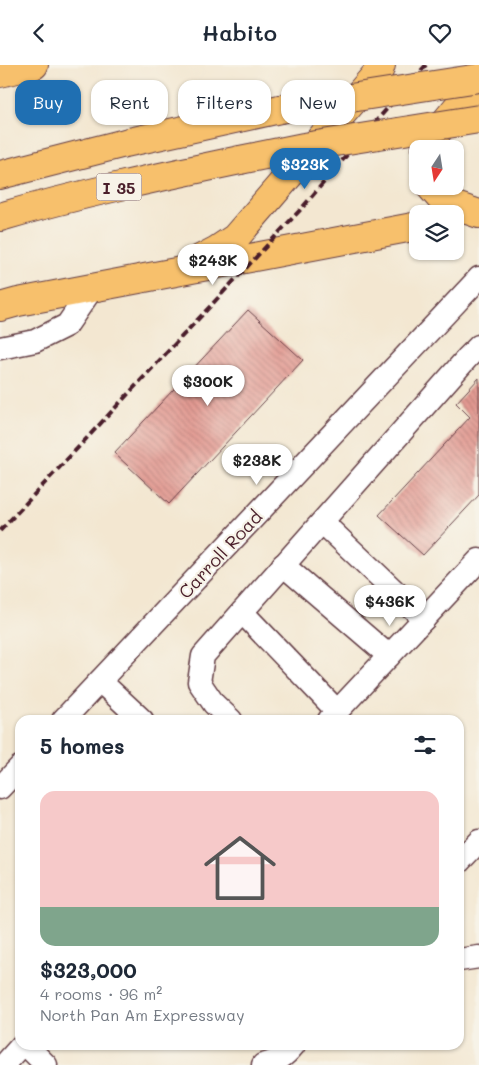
<!DOCTYPE html>
<meta charset="utf-8">
<style>
body{margin:0;font-family:Mali,sans-serif;background:#f6f6f7;color:#1f2937;height:100vh;display:flex;flex-direction:column;font-size:19px;white-space:nowrap}
*{box-sizing:border-box;margin:0}
p{font-size:16px;color:#747a83}
.icon{flex:none;width:28px;height:28px;fill:none;stroke:currentColor;stroke-width:2;stroke-linecap:round;stroke-linejoin:round}
.map{position:relative;flex:1;overflow:hidden}
.details{position:absolute;left:15px;top:650px;width:449px;height:335px;display:flex;flex-direction:column;background:#fff;border-radius:15px;box-shadow:0 1px 4px #0004}
.details>*{flex:none}
.guide{position:absolute;left:15px;top:15px;width:450px;height:45px;display:flex;gap:10px}
.needle{width:32px;rotate:192deg}
.tools{position:absolute;left:409px;top:75px;display:grid;gap:10px}
.tools a{display:grid;place-items:center;width:55px;height:55px;border-radius:10px;background:#fff;box-shadow:0 1px 4px #0004;font-size:25px}
.price{position:absolute;translate:-50% -42px;padding:0 11px;border-radius:18px;background:#fff;color:#222;font-size:16px;line-height:32px;filter:drop-shadow(0 1px 2px #0008)}
.price::after{content:'';position:absolute;left:50%;top:30px;width:15px;height:11px;margin-left:-8px;background:inherit;clip-path:polygon(0 0,100% 0,50% 100%)}
.price.on{background:#1f6fb2;color:#fff}
ul{padding:0;list-style:none}
li{display:grid;align-content:center;gap:10px;height:265px;padding:0 25px}
li+li{border-top:1px solid #e0e1e3}
li span{display:grid;place-items:center;height:155px;border-radius:15px;color:#555}
li>.icon{margin-inline-start:auto}
span .icon{width:90px;height:90px;fill:#fffc;stroke-width:1}
li b{font-size:21px}
h2{display:flex;justify-content:space-between;align-items:center;height:60px;padding:0 25px;font-size:21px}
.tag{padding:0 18px;border-radius:15px;background:#fff;box-shadow:0 1px 4px #0004;font-size:18px;line-height:45px}
.tag.on{background:#1f6fb2;color:#fff}
header{display:flex;justify-content:space-between;align-items:center;height:65px;padding:0 25px;background:#fff;font-size:22px;font-weight:600}
.map>svg:first-child{display:block}
.building{fill:url(#building-back-hatch)}
.lines{fill:none;stroke-linecap:round;stroke-linejoin:round}
.minor-casing{stroke:#633d44;stroke-width:25}
.major-casing{stroke:#633d44;stroke-width:30}
.highway-casing{stroke:#633d44;stroke-width:30}
.minor{stroke:#fff;stroke-width:22}
.major{stroke:#f7c06c;stroke-width:28}
.highway{stroke:#f7c06c;stroke-width:28}
.rail{stroke:#4a1f2b;stroke-width:4;stroke-dasharray:8 4;stroke-linecap:butt}
.highway-bridge-casing{stroke:#633d44;stroke-width:30;stroke-linecap:butt}
.highway-bridge{stroke:#f7c06c;stroke-width:28}
.labels{text-anchor:middle;dominant-baseline:central;stroke-width:4.5;stroke-linejoin:round;paint-order:stroke}
.shield{fill:#f7f3e8;stroke:#7e5f64;stroke-width:1}
.shield-label{font-size:16px;font-weight:bold;fill:#4a1f2b}
.street-label{font-size:18px;fill:#4a1f2b;stroke:#f7f3e8}
</style>
<header><svg class="icon" aria-label="back" viewBox="0 0 24 24"><path d="M15 5l-7 7 7 7"/></svg>Habito<svg class="icon" aria-label="heart" viewBox="0 0 24 24"><path d="M12 20l-8-8c-3-5 5-10 8-4 3-6 11-1 8 4z"/></svg></header>
<div class="map">
<svg width="479" height="1000" viewBox="0 0 479 1000">
<defs>
<pattern id="building-back-hatch" width="6" height="6" patternUnits="userSpaceOnUse" patternTransform="scale(1.25)"><rect width="6" height="6" fill="#e29991"/><path d="M-1 5l2 2M0 0l6 6M5-1l2 2" fill="none" stroke="#b97c77"/></pattern>
</defs>
<rect width="100%" height="100%" fill="#f7f3e8"/>
<filter id="ink" filterUnits="userSpaceOnUse"><feTurbulence type="fractalNoise" baseFrequency=".02" numOctaves="2"/><feDisplacementMap in="SourceGraphic" scale="10" xChannelSelector="R" yChannelSelector="G"/><feConvolveMatrix kernelMatrix="1 2 1 2 8 2 1 2 1" color-interpolation-filters="sRGB"/></filter>
<filter id="wash" filterUnits="userSpaceOnUse"><feTurbulence type="fractalNoise" baseFrequency=".0096" numOctaves="4" result="noise"/><feDisplacementMap in="SourceGraphic" scale="20" xChannelSelector="R" yChannelSelector="G"/><feGaussianBlur stdDeviation="1.12" result="paint"/><feColorMatrix in="noise" values="0 0 0 0 0 0 0 0 0 0 0 0 0 0 0 0 0 1.4 0 .05"/><feComposite in="paint" operator="in"/></filter>
<g filter="url(#wash)">
<rect width="100%" height="100%" fill="#f3e7d1"/>
<g id="blocks">
<g class="building">
<path d="M248,245L303,295L169,439L114,388Z"/>
<path d="M479,313V430L423,490L379,450L470,352L456,338Z"/>
</g>
</g>
</g>
<g filter="url(#ink)">
<use href="#blocks" fill-opacity="0" stroke="#633d44" stroke-width="1"/>
<g class="lines">
<defs>
<g id="minor">
<path d="M0,283L35,276L67,260L93,222"/>
<path d="M322,457L424,554"/>
<path d="M283,500L389,591"/>
<path d="M242,547L337,646"/>
<path d="M100,616L142,655"/>
<path d="M63,655L479,213"/>
<path d="M231,655L214,639L199,617L203,591L468,292L479,281"/>
<path d="M329,655L479,495"/>
<path d="M0,723L20,702"/>
<path d="M459,797L479,776"/>
<path d="M459,895L479,892"/>
<path d="M26,980L46,1000"/>
<path d="M4,1000L22,980"/>
<path d="M263,1000C278,996 284,992 294,980"/>
</g>
<g id="major">
<path d="M0,8L34,0"/>
<path d="M426,84L427,79L479,16"/>
<path d="M430,121L444,137L479,149"/>
<path d="M196,196L217,185L235,173L379,6L381,0"/>
<path d="M0,242L18,237C151,211 285,187 418,161"/>
</g>
<g id="highway">
<path d="M0,110L125,78L280,44"/>
<path d="M0,152C79,129 159,112 240,95"/>
</g>
</defs>
<use href="#minor" class="minor-casing"/>
<use href="#major" class="major-casing"/>
<use href="#highway" class="highway-casing"/>
<use href="#minor" class="minor"/>
<use href="#major" class="major"/>
<use href="#highway" class="highway"/>
<path class="rail" d="M0,466L302,143L369,64L426,0"/>
<defs>
<g id="highway-bridge">
<path d="M280,44L479,13"/>
<path d="M240,95L304,82L479,54"/>
</g>
</defs>
<use href="#highway-bridge" class="highway-bridge-casing"/>
<use href="#highway-bridge" class="highway-bridge"/>
</g>
</g>
<g class="labels">
<rect class="shield" x="96.5" y="108.5" width="45" height="27" rx="4"/>
<g class="shield-label">
<text x="119" y="122">I 35</text>
</g>
<g class="street-label">
<text transform="translate(220 489) rotate(-47)">Carroll Road</text>
</g>
</g>
</svg>
<div class="tools">
<a><svg class="needle" viewBox="-14 -14 28 28"><path d="M0-13l5 13h-10z" fill="#e53935"/><path d="M0 13l5-13h-10z" fill="#747a83"/></svg></a>
<a><svg class="icon" aria-label="layers" viewBox="0 0 24 24"><path d="M12 4l9 5-9 5-9-5zM3 14l9 5 9-5"/></svg></a>
</div>
<b class="price on" style="left:305px;top:125px">$323K</b>
<b class="price" style="left:213px;top:221px">$243K</b>
<b class="price" style="left:208px;top:342px">$300K</b>
<b class="price" style="left:257px;top:421px">$238K</b>
<b class="price" style="left:390px;top:562px">$436K</b>
<div class="guide">
<a class="tag on">Buy</a>
<a class="tag">Rent</a>
<a class="tag">Filters</a>
<a class="tag">New</a>
</div>
<section class="details">
<h2>5 homes<svg class="icon" aria-label="filters" viewBox="0 0 24 24"><path d="M4 7h16M4 17h16"/><circle cx="9" cy="7" r="2"/><circle cx="15" cy="17" r="2"/></svg></h2>
<ul>
<li><span style="background:linear-gradient(#f6c9c9 75%,#7fa58c 0)"><svg class="icon" aria-label="home" viewBox="0 0 24 24"><path d="M3 11l9-7 9 7M6 9v11h12V9"/></svg></span><div><b>$323,000</b><p>4 rooms · 96 m²</p><p>North Pan Am Expressway</p></div></li>
</ul>
</section>
</div>
